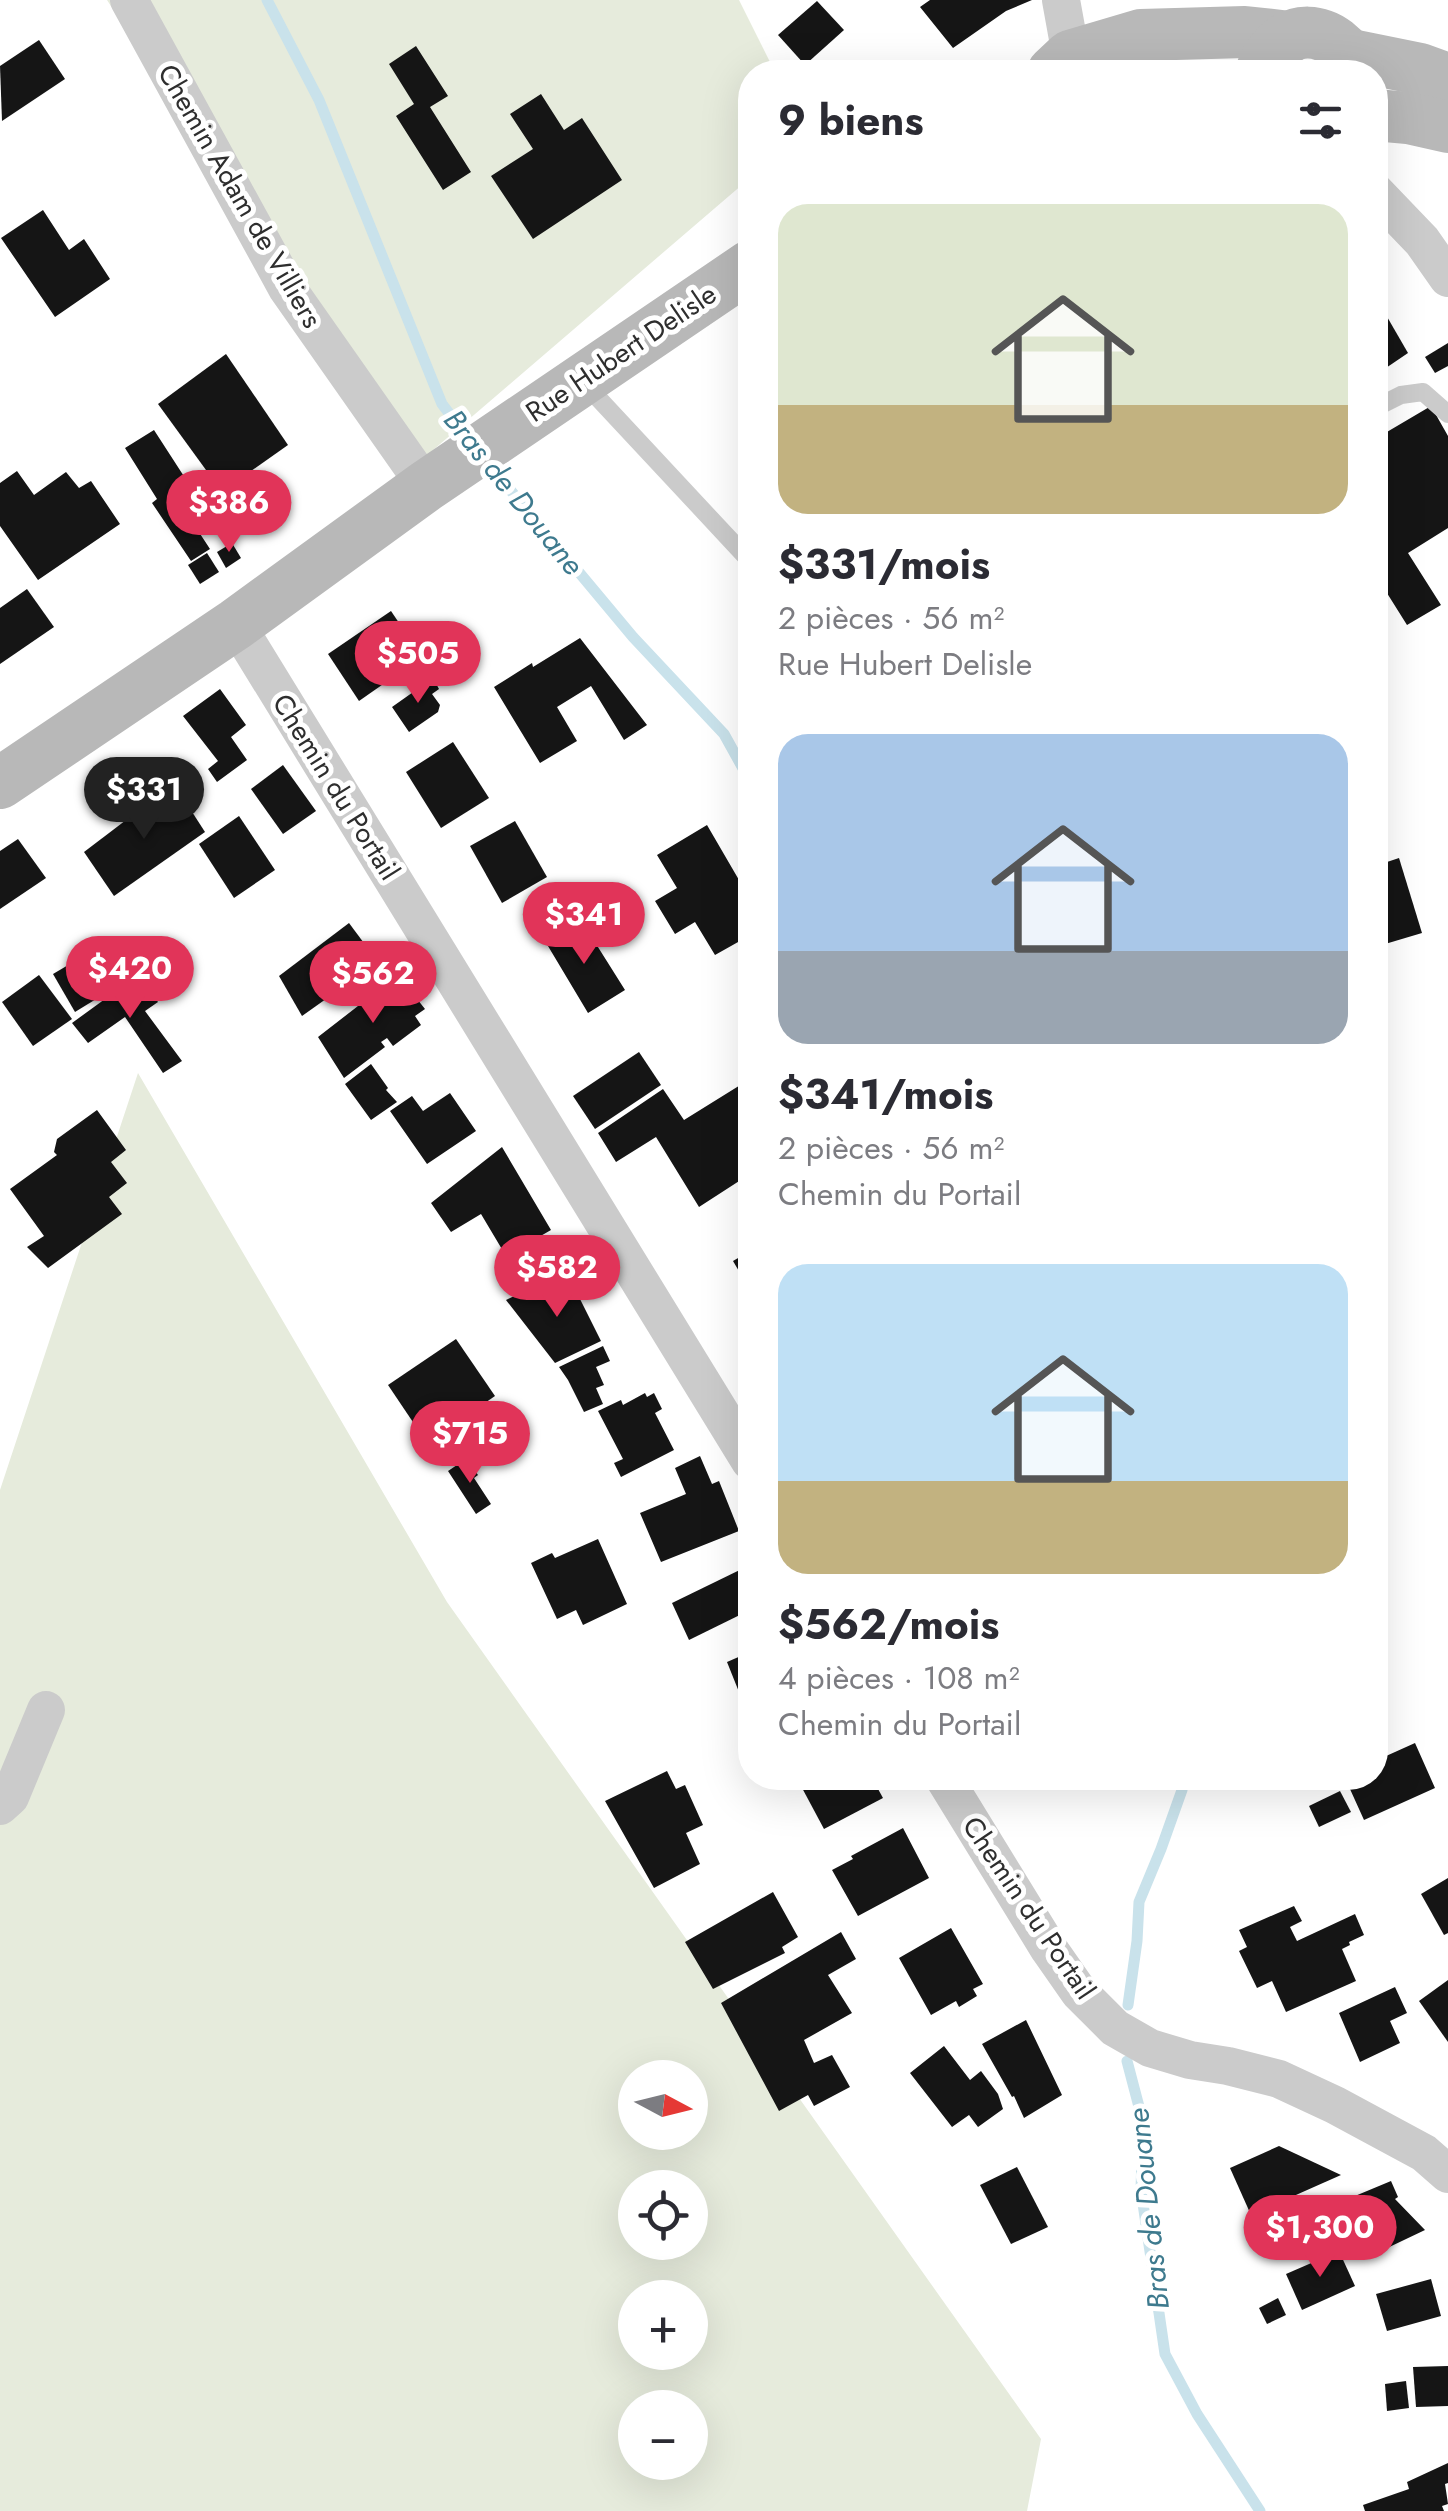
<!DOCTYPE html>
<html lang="fr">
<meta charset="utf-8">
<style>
body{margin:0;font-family:Jost,sans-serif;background:#f2f2f3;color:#2b2b33;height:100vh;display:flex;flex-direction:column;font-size:38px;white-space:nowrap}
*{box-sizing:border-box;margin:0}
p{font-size:32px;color:#7c7c81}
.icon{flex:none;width:55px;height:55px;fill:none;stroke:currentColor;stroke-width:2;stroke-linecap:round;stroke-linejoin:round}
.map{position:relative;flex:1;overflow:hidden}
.side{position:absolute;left:738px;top:60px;width:650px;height:1730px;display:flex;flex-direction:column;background:#fff;border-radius:40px;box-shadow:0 10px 40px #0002}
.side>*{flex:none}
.needle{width:65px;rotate:97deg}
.controls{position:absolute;left:618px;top:2060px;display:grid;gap:20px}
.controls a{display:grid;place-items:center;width:90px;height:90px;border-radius:50%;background:#fff;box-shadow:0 10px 40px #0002;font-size:50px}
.price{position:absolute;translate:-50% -85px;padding:0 22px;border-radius:35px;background:#e13459;color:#fff;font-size:32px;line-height:65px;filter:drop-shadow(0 2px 5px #0008)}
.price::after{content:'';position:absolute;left:50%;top:60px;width:30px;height:22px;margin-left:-15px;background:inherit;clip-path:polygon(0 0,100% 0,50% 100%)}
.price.active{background:#222;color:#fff}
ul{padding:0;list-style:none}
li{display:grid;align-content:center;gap:20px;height:530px;padding:0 40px}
li span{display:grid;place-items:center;height:310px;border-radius:30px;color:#555}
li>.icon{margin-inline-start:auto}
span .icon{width:180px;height:180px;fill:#fffc;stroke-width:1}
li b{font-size:42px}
h2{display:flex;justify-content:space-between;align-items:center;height:120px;padding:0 40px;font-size:42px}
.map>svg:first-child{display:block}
.green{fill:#e6ebdc;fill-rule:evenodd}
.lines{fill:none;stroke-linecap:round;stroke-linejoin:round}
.stream{stroke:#c9e2eb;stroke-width:11}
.building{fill:#151515}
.lane{stroke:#cbcbcb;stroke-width:18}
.street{stroke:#cbcbcb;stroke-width:38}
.secondary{stroke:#b8b8b8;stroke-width:52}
.labels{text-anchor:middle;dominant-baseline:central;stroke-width:10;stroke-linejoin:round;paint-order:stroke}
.street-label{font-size:28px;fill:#2e2e2e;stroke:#fff}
.water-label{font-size:30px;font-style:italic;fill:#3e7a8e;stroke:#fff}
</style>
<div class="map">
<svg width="1448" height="2511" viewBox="0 0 1448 2511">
<rect width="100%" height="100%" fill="#fff"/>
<g class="green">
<path d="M107,0H739L775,72H750V178L411,469Z"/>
<path d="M138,1073L447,1602L1041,2439L1027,2511H0V1490ZM635,2078H690V2132H635ZM635,2188H690V2242H635ZM635,2298H690V2352H635ZM635,2408H690V2462H635Z"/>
</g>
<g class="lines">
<g class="stream">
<path d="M267,0L319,100L442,404L469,439"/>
<path d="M486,461L633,637L724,734L750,781"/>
<path d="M1128,2005L1137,1941L1139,1902L1161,1849L1182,1790L1183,1778"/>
<path d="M1127,2061L1143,2122L1141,2190L1165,2354L1197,2414L1260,2511"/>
</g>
</g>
<g class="building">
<path d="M930,0H1032L1006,11L953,48L920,7Z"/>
<path d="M817,1L844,30L805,65L778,35Z"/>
<path d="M39,40L65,79L2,121L0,66Z"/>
<path d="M416,46L448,96L430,107L471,172L443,190L396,116L414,104L389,64Z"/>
<path d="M541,94L564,130L582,118L622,180L533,239L491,176L533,149L510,114Z"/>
<path d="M43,210L69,250L84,239L110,279L55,317L1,238Z"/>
<path d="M1375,296L1408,353L1380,372L1375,365Z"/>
<path d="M1448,343V366L1435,373L1425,357Z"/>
<path d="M226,354L288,445L224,490L214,481L158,404Z"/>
<path d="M1431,406L1448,436V528L1408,553L1441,605L1407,625L1375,574V439Z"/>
<path d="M154,430L187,481L172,491L210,549L191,561L152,503L157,499L125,448Z"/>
<path d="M17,471L34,495L66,472L79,488L91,481L120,524L38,580L0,526V483Z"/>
<path d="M232,543L241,558L226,568L217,552Z"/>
<path d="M207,553L219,572L200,584L188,565Z"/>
<path d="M27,589L54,627L0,664V608Z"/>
<path d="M391,611L422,657L359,701L328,654Z"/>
<path d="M580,638L647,725L624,740L591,686L557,707L577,741L540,763L494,687L532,663L533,667Z"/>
<path d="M433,678L439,689L432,694L440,705L438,712L409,732L392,707Z"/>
<path d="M220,689L246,725L231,737L247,760L217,782L208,769L218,761L183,716Z"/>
<path d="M453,742L489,798L441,828L406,772Z"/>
<path d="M283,765L316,811L283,834L251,789Z"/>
<path d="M174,796L185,801L205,832L114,896L84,852L155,798Z"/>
<path d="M239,816L275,870L234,898L199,844Z"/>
<path d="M515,821L547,877L502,903L470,846Z"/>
<path d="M707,825L739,880L750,874V902L738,909L742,915L750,910V925L742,930L747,937L715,955L695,922L675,934L655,901L677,888L657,855Z"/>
<path d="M18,839L46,878L0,909V851Z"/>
<path d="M1399,858L1422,933L1375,947V866Z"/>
<path d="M349,923L378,962L302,1016L279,976Z"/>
<path d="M561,925L569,938L586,928L625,990L588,1013L542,936Z"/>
<path d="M109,941L132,977L75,1012L53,974Z"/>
<path d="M39,975L72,1019L33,1046L2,1002Z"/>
<path d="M138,975L158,1002L145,1011L182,1061L163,1073L125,1017L88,1043L72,1023Z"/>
<path d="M398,975L425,1009L415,1016L421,1025L393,1046L387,1038L381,1042L385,1047L344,1078L318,1037Z"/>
<path d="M639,1052L661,1085L595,1129L573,1096Z"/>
<path d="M371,1064L388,1088L386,1090L397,1102L371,1120L345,1084Z"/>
<path d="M750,1079V1174L699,1207L656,1137L616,1162L598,1133L663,1089L684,1120Z"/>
<path d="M450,1093L476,1131L427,1164L390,1111L412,1096L423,1111Z"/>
<path d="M97,1110L126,1150L111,1162L127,1183L109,1197L122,1214L48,1268L27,1247L44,1236L10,1189L57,1155L54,1152L57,1139Z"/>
<path d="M502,1147L551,1230L506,1256L481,1214L451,1232L431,1203Z"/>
<path d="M750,1251V1290L733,1261Z"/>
<path d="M570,1279L601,1341L555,1363L506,1300L531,1288L536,1297Z"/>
<path d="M456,1339L495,1396L427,1443L388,1385Z"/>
<path d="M603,1346L610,1361L596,1367L604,1385L596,1388L603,1404L584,1412L568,1380L559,1367Z"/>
<path d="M645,1393L647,1397L654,1393L662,1409L655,1413L674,1450L621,1477L614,1463L623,1459L598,1411L621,1400L623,1405Z"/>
<path d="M700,1456L712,1484L719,1481L739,1531L661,1562L640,1513L686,1494L675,1468Z"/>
<path d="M466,1459L478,1475L474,1478L491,1504L476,1514L448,1471Z"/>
<path d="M598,1539L627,1604L583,1625L576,1610L557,1619L531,1563L552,1553L555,1558Z"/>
<path d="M750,1565V1610L689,1640L672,1603Z"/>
<path d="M750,1652V1693L741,1697L727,1662Z"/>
<path d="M1415,1743L1435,1788L1364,1820L1345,1778H1375V1761Z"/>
<path d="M667,1771L676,1789L685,1785L703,1825L686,1833L700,1864L654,1888L605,1801Z"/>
<path d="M817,1778H872L883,1798L824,1829L801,1786Z"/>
<path d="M1340,1791L1351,1812L1319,1827L1309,1806Z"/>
<path d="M903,1828L929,1878L858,1916L832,1870L853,1859L851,1856Z"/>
<path d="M1448,1878V1933L1444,1935L1421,1894Z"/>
<path d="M773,1892L798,1937L782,1947L785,1953L713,1989L685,1942Z"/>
<path d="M1294,1906L1302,1921L1290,1927L1297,1941L1355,1914L1364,1935L1349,1942L1350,1945L1342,1949L1356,1981L1286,2012L1272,1981L1257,1988L1239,1951L1247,1947L1239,1930Z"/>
<path d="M951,1928L983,1984L973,1989L977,1996L959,2007L956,2001L931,2015L899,1958Z"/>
<path d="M841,1932L856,1959L828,1975L852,2013L804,2040L814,2063L832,2055L850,2087L814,2106L808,2095L779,2111L721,2003Z"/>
<path d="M1448,1980V2042L1419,2001Z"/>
<path d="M1395,1987L1407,2013L1390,2021L1400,2043L1360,2062L1339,2013Z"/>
<path d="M1026,2020L1062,2095L1024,2118L1014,2096L1012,2097L982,2044Z"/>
<path d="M944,2046L970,2080L981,2071L998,2094L1003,2109L978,2127L969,2115L952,2127L910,2073Z"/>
<path d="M1279,2146L1341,2175L1251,2215L1230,2168Z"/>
<path d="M1017,2167L1048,2227L1011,2244L980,2185Z"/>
<path d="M1391,2181L1398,2197L1395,2199L1425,2230L1383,2250L1373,2230L1355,2220L1338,2228L1326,2227L1319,2211Z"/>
<path d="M1339,2251L1355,2286L1302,2310L1286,2274Z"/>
<path d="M1431,2279L1441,2316L1387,2331L1376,2294Z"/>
<path d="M1278,2298L1286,2315L1267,2324L1259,2308Z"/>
<path d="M1448,2366V2406L1416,2407L1413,2367Z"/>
<path d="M1406,2381L1409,2408L1387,2411L1385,2384Z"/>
<path d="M1448,2463V2483L1445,2484L1448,2504L1442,2506L1444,2511H1365L1363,2505L1409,2489L1407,2482Z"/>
</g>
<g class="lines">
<g class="lane">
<path d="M585,384L750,561"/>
<path d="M1375,408L1401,395L1423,392L1448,414"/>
</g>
<g class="street">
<path d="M129,0L287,288L426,486"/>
<path d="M1061,0L1074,72"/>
<path d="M1375,192L1422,241L1448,278"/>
<path d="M236,624L750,1461"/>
<path d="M944,1778L1049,1949L1079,1992L1115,2028L1150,2048L1190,2060L1228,2066L1279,2079L1335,2105L1424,2153L1448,2174"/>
<path d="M0,1806L10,1797L46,1710"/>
</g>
<g class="secondary">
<path d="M1351,55L1420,69L1448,79"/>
<path d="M1053,72L1070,56L1141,35L1245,32L1290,37"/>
<path d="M1261,72C1280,18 1336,21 1358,72"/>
<path d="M1375,115L1408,118L1448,127"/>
<path d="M0,783L236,624L426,486L750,266"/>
</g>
</g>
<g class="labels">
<g class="street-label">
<text transform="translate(240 196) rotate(60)">Chemin Adam de Villiers</text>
<text transform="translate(621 353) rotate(-34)">Rue Hubert Delisle</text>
<text transform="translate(336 787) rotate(58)">Chemin du Portail</text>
<text transform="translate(1029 1908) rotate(56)">Chemin du Portail</text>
</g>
<g class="water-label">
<text transform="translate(514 492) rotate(51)">Bras de Douane</text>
<text transform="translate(1148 2209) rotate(-96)">Bras de Douane</text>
</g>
</g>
</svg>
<div class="controls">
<a><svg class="needle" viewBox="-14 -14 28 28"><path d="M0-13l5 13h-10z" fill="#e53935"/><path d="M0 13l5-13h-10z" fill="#7c7c81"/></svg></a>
<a><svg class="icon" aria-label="locate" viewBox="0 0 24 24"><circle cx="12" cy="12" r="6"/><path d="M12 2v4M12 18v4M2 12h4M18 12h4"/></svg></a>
<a>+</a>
<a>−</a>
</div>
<b class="price" style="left:229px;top:555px">$386</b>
<b class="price" style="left:418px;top:706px">$505</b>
<b class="price active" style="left:144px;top:842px">$331</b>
<b class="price" style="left:584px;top:967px">$341</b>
<b class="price" style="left:130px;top:1021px">$420</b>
<b class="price" style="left:373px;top:1026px">$562</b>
<b class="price" style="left:557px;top:1320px">$582</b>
<b class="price" style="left:470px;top:1486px">$715</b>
<b class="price" style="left:1320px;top:2280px">$1,300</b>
<section class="side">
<h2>9 biens<svg class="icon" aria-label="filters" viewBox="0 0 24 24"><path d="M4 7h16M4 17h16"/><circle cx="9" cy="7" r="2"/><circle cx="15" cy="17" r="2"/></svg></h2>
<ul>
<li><span style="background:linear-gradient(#dfe7d0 65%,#c2b280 0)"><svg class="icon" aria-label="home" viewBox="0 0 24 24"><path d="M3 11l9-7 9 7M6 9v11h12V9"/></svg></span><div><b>$331/mois</b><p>2 pièces · 56 m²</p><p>Rue Hubert Delisle</p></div></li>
<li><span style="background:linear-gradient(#a9c7e8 70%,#9aa5b1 0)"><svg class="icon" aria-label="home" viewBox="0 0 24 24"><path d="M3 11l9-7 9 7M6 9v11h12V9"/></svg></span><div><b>$341/mois</b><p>2 pièces · 56 m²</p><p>Chemin du Portail</p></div></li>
<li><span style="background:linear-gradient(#bfe0f5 70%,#c2b280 0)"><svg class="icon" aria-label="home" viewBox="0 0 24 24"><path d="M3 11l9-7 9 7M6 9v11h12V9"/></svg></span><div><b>$562/mois</b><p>4 pièces · 108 m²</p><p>Chemin du Portail</p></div></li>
</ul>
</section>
</div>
